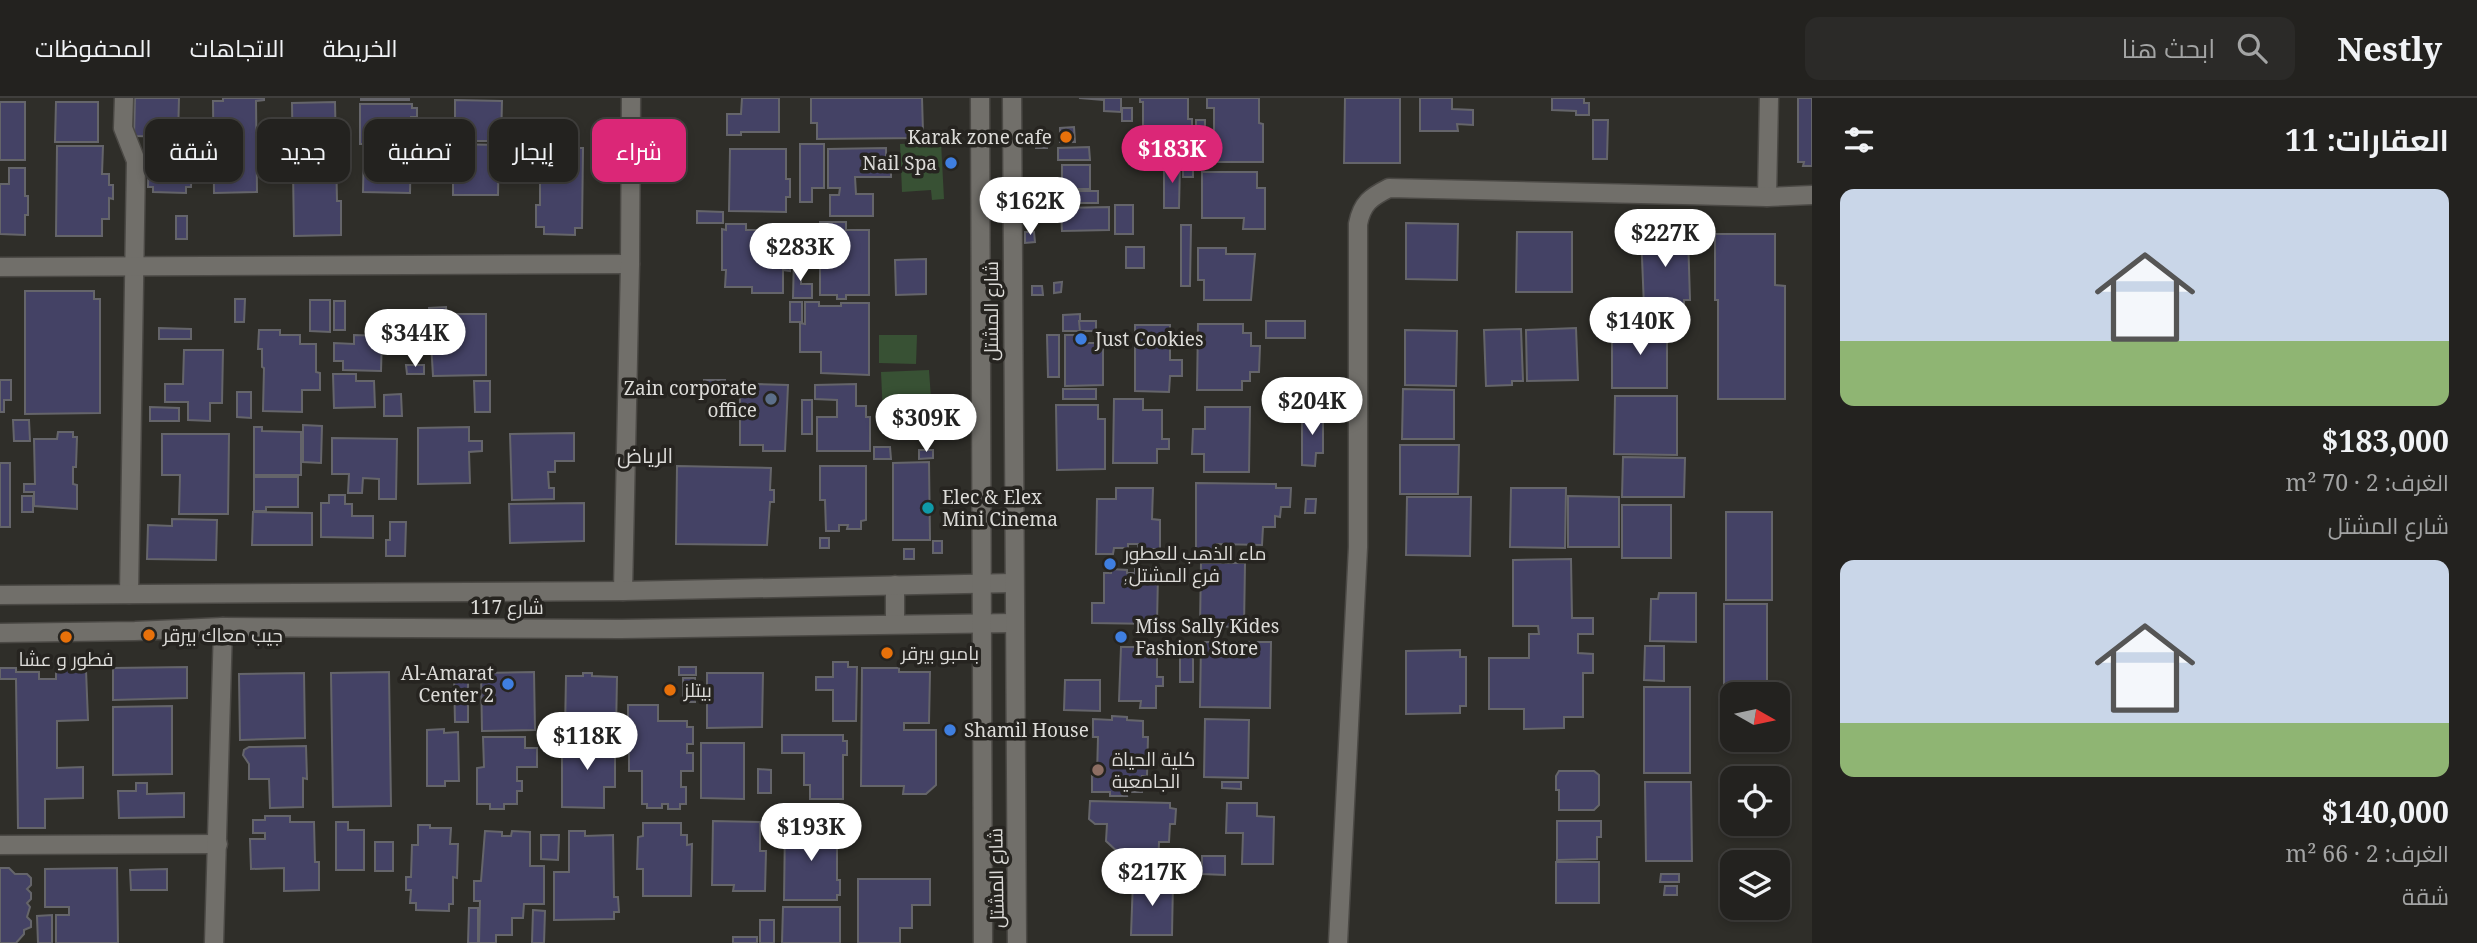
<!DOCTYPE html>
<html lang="ar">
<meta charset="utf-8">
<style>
body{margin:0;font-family:"Noto Serif",Cairo,serif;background:#2b2a28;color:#f1f3f6;direction:rtl;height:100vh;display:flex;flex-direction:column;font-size:26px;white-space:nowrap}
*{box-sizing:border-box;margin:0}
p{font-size:23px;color:#a3a4a4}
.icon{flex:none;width:38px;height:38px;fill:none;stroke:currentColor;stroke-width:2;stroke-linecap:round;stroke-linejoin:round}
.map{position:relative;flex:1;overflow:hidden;direction:ltr}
.side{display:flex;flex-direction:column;background:#23221f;width:665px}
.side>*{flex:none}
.guide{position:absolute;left:21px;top:21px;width:665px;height:63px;direction:rtl;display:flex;gap:14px}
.needle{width:46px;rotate:99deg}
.tools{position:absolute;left:1720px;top:584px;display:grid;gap:14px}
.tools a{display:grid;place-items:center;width:70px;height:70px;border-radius:14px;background:#23221f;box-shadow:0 4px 10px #0003,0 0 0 2px #403f3d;font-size:35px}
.price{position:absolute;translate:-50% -60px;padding:0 16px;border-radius:24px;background:#fff;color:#222;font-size:23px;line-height:46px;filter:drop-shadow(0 2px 4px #0008)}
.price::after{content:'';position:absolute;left:50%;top:42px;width:21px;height:16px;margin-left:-10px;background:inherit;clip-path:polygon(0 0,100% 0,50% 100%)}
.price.on{background:#db2777;color:#fff}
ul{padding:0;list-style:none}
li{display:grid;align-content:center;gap:14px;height:371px;padding:0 28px}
li span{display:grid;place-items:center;height:217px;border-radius:14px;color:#555}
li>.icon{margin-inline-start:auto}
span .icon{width:126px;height:126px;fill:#fffc;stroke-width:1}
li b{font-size:30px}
h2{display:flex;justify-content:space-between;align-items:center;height:84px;padding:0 28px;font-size:30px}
.tag{padding:0 24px;border-radius:14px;background:#23221f;box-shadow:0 4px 10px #0003,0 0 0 2px #403f3d;font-size:24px;line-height:63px}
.tag.on{background:#db2777;color:#fff}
header{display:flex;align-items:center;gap:42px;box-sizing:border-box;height:98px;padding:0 35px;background:#23221f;border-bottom:2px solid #403f3d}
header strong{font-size:33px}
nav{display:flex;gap:38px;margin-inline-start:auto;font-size:24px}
.search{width:490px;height:63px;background:#2b2a28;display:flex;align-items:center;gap:18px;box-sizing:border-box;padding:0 24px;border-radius:14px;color:#a3a4a4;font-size:26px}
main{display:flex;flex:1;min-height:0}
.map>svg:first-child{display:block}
.green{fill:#385134}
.building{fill:#444265;stroke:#65656a;stroke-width:2}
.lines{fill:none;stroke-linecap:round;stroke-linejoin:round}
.minor-casing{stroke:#4b4945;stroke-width:21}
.tertiary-casing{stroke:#4b4945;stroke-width:21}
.secondary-casing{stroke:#4b4945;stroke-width:21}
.minor{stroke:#716f6a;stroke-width:18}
.tertiary{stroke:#716f6a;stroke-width:18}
.secondary{stroke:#716f6a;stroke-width:18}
.food-dot{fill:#e8710a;stroke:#262420;stroke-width:2.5}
.shop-dot{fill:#3f7fe0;stroke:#262420;stroke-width:2.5}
.service-dot{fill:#5c6f8a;stroke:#262420;stroke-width:2.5}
.culture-dot{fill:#0f9aa8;stroke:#262420;stroke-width:2.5}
.education-dot{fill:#8d6e63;stroke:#262420;stroke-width:2.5}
.labels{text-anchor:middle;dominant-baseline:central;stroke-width:7;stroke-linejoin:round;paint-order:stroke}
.poi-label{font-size:19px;fill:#dcdbd8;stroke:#262420;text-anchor:start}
.street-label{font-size:19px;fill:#dcdbd8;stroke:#262420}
.neighbourhood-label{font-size:21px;fill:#dcdbd8;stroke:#262420}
</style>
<header>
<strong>Nestly</strong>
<div class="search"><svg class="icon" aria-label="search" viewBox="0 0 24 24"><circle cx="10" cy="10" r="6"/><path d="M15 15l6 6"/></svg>ابحث هنا</div>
<nav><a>الخريطة</a><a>الاتجاهات</a><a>المحفوظات</a></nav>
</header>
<main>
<section class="side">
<h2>العقارات: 11<svg class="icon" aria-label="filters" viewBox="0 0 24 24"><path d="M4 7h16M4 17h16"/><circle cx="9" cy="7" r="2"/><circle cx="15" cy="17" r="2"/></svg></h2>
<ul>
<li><span style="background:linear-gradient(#c9d6e8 70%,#8fb573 0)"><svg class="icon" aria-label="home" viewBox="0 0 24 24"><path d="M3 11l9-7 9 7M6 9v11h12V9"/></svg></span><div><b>$183,000</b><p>الغرف: 2 · 70 m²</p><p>شارع المشتل</p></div></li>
<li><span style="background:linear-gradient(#c9d6e8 75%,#8fb573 0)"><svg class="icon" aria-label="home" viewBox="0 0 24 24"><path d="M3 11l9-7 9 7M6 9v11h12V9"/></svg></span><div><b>$140,000</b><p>الغرف: 2 · 66 m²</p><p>شقة</p></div></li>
</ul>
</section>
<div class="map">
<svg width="1812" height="845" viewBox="0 0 1812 845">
<rect width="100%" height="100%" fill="#2f2e29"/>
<g class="green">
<path d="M941,44L944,101L932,102L931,92L902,94L900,46Z"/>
<path d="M879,237H917L916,266L879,265Z"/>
<path d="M929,272L932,315L883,318L881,274Z"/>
</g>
<g class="building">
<path d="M135,0H179L178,39L134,38Z"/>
<path d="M223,0H264V2L256,3L257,94L214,95L213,3H223Z"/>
<rect x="361" y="0" width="48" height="2"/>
<path d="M742,0H779V34H741V37H727V16H741Z"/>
<path d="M811,0H922L923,34H918V40L817,41V25H811Z"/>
<path d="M1079,0H1121V14L1104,13V2Z"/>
<path d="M1140,0H1188V21H1192V49H1143V4H1140Z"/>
<path d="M1207,0H1259V25L1263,26V64H1201L1202,43H1214V10H1207Z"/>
<path d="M1345,0H1400V65H1344Z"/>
<path d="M1420,0H1452V11L1473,12V27L1457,26L1458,33H1420Z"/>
<path d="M1552,0H1584V5H1589V17H1576V13L1552,12Z"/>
<path d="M1798,0H1812V68H1803L1804,64H1798Z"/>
<path d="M455,2L502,3L501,43H455Z"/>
<rect x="0" y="4" width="25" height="58"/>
<path d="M56,4H98V44H55Z"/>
<path d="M335,4L337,103H341V137L294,138L292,5Z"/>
<path d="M360,6H412V10H417V19H411V46H360Z"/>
<rect x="1122" y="10" width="10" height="13"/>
<rect x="1196" y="22" width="9" height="18"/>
<path d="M1593,22H1608L1607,61H1593Z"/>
<path d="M1074,29L1075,44H1060V30Z"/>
<path d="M1047,41V50H1036V42Z"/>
<path d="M547,44L578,45V50H583L582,130H575V137L544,136V129H536V107H540V49H547Z"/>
<path d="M453,46L499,47L498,97H453Z"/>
<path d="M800,46H824V90H812V104H800Z"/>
<path d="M57,48H103L102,76H109V87H113V101L109,100V121H102V138H56Z"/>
<path d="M149,48L192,49L191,89H186V95L153,94V89H148Z"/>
<path d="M364,48H411L410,95L363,94Z"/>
<path d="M1089,49L1090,62H1058V50Z"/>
<path d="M886,50V65H891V79H855L856,96H873V118H830V97H839L840,90H828V51Z"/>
<path d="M730,51H786V81H790V99H786V114L729,113Z"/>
<path d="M1148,52L1167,53V61L1148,60Z"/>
<rect x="1183" y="63" width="10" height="16"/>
<path d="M1164,65H1180L1179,110H1164Z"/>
<rect x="1062" y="67" width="28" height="24"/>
<path d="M9,70H25V98H28V117H25V137L0,136V86H9Z"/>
<path d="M1202,74H1257V90H1265V131H1243L1244,120H1202Z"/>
<rect x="1060" y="93" width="38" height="12"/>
<rect x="1115" y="107" width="18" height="29"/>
<path d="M1109,109V132L1062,133L1061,110Z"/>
<path d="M697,113L723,114V125H697Z"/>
<rect x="176" y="118" width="11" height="23"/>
<path d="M820,124H846V132H869V197H846V201H837V197H820Z"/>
<path d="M1406,125L1458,126L1457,182L1406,181Z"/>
<path d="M726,126H746V132H784L783,156H790V173L783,172V195H752V189H725L726,172H722V131L726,132Z"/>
<path d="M1181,127H1191L1190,188H1181Z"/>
<path d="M1680,133V138H1688L1690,202H1684V207L1644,209L1641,135Z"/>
<path d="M1025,134H1034L1035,144L1025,145Z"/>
<path d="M1517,134H1572V194H1516Z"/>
<path d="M1715,136H1775V187L1785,188V301H1718V202H1715Z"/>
<rect x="1126" y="149" width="18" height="21"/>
<path d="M1198,150H1226V156H1255L1251,202H1204V182H1198Z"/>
<path d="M794,160H801V186H812V200H793Z"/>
<path d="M926,161V196L896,197L895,162Z"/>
<path d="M1062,184L1061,194L1054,195V185Z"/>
<path d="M1032,188H1042L1043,197H1032Z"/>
<path d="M25,193H94V201H100V315L25,316Z"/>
<path d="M235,201H245L244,224H235Z"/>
<path d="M310,202H330V234L310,233Z"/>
<rect x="334" y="203" width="11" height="29"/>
<rect x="790" y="204" width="12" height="20"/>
<path d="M805,204H819V208H841V205H869V277L821,275V254H800V225L805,226Z"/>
<path d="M446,209V219H451V216H486V277L433,278L429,210Z"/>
<path d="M1080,216V233H1063V217Z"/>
<path d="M1079,223H1096V233H1080Z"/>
<rect x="1266" y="223" width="39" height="17"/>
<path d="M1198,226H1243V235H1251V248H1260L1259,274H1250V283H1242V292H1197Z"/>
<path d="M1135,227H1170V262H1182V278H1170L1169,294L1135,293Z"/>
<rect x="1612" y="228" width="55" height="62"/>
<path d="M159,230L191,231V241H159Z"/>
<path d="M1576,230L1578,282L1527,283L1526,232Z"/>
<path d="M1521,231L1523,283H1512V287L1486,288L1484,232Z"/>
<path d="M259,232H280V237H300V246H316V274L320,275V292H302V314L263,313L264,270L262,269V251H258Z"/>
<path d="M1405,232L1457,233L1456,288L1405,287Z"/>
<path d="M354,237L382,238L381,273L343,272V263H334V245L354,246Z"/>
<path d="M1047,237H1059V279H1048Z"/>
<path d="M1065,237H1081V245H1103V287L1065,288Z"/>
<rect x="406" y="246" width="14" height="7"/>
<path d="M184,252H223L222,305H210V323L188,322V304H165V286H183Z"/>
<path d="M406,267H424V276H407Z"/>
<path d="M333,276H356V283H374L375,309L334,310Z"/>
<path d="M0,282H11V302H4V314H0Z"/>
<rect x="704" y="282" width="21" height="14"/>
<path d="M474,283H490V314H475Z"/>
<path d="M757,286L788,287L785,353H763V347H740V293H757Z"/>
<path d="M856,286V308H866V319H870V353H817V319H837V302L815,301V287Z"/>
<rect x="1063" y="291" width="33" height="10"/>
<path d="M1403,291L1454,292V341H1402Z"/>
<path d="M237,294H251V320L237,319Z"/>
<path d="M401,296L402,318H384V297Z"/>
<path d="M1615,298H1677V357L1614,356Z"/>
<path d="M1114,301H1143V312H1162V341H1169V351H1157V365H1113Z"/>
<rect x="802" y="302" width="10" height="34"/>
<path d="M1056,307H1098V321H1105V371L1057,372Z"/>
<path d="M150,309L179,310V323H150Z"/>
<path d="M1205,309H1250L1249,374H1204V356H1192L1193,331H1205Z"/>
<path d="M1302,314H1323V355H1316L1315,368L1302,367Z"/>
<path d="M13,322H29L30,343H14Z"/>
<path d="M303,327L322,328L321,365L303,364Z"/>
<path d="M254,329H262V333L301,334V377H254Z"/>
<path d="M469,329V343H482V353L469,354L470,385L418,386V330Z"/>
<path d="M58,334H73V339H77L76,369H73V386L77,387V411L34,408V394H24V386H35L34,341H57Z"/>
<path d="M574,335V363H555V374H548L549,390H554V401L512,402L510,336Z"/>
<path d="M162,336H229L228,416H179L180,377H162Z"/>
<path d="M332,340L397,341L396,401H379V381L363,380L362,395H348L349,376H332Z"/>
<path d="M1400,347H1459L1458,396H1400Z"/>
<path d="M874,349H890L891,361H874Z"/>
<path d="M919,352H933V360L919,361Z"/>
<path d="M1623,359L1685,360L1684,399H1622Z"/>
<path d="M929,364L930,442H893V365Z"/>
<rect x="0" y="365" width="10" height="64"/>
<path d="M677,368L771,370L770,392H774V404H770L767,447L676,446Z"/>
<path d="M820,368H866V422L861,423V431H847L848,427H839V433H826L825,402H820Z"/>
<path d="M254,379H298V409H266V413H254Z"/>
<path d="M1196,385L1276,386V390H1291L1290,409H1281L1280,419L1275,418V429H1263L1262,447L1217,446V452H1196Z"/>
<path d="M1116,390H1153L1152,421L1160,422V451H1138V446H1128V450H1114L1113,456H1096L1097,401H1116Z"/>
<path d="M1511,390H1566L1565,450L1510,449Z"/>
<path d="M329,397H345V406H352V418H373V440L321,439V405H329Z"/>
<rect x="22" y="398" width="11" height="16"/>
<path d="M1568,398L1619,399V449H1568Z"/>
<path d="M1407,399H1471L1470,458L1406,457Z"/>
<path d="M1306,401H1316L1315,415H1305Z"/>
<path d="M584,405V443L510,445L509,406Z"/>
<rect x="1622" y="407" width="49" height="53"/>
<path d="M253,414L312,415V447H252Z"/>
<rect x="1726" y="414" width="46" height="88"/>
<path d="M172,421L217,422L216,462L147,461L148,427L172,428Z"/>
<path d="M390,424H406L405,458H386V442H390Z"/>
<rect x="820" y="440" width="9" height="10"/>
<rect x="933" y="443" width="9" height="12"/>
<rect x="904" y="451" width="10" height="10"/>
<path d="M1571,461L1572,520H1593V536H1578V555L1593,556V575H1583V619H1564V630L1524,631V611H1489V560H1529V536H1539L1538,528H1513V462Z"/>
<path d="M1201,465H1245L1244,529L1200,528Z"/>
<path d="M1111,471L1127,472V475H1135V471H1151V475H1158L1157,526L1092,525V505H1104V475H1111Z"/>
<path d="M1659,495H1696V544L1650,543L1651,501H1658Z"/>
<rect x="1724" y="506" width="43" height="82"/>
<path d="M1201,544H1271L1270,610L1200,609Z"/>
<path d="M1645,548H1664V583L1644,582Z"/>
<path d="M1121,549H1141V553L1157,554V579H1163V588H1156V610H1140L1141,603H1119Z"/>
<path d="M1460,552V559H1466V608H1460V615L1406,616V553Z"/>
<rect x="1180" y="553" width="13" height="31"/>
<path d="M833,564H848V569H857L856,623H833V592H816V579H833Z"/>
<path d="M187,569V600L113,602V570Z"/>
<rect x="679" y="569" width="17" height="8"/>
<path d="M0,570H16V574H39V581H56V572H86L88,622L57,623V670L83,669V700L45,701V730H18L16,581H0Z"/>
<path d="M862,570H899V574H930L929,625H904V632H936V687L926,696H903L904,688H861Z"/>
<path d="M389,574L391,708L333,709L331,575Z"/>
<path d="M534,574L535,632L482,633L481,575Z"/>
<path d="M304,575L305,640L240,642L239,576Z"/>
<path d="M583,575H592V578L617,579L616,634L565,633L566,578H583Z"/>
<path d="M707,575H763L762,629L707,630Z"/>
<path d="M454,580H468V624H455Z"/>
<rect x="683" y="580" width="12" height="24"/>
<path d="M1065,582H1100V613L1064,612Z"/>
<rect x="1644" y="589" width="46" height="86"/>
<path d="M628,607H658V623H687V629H693V646H687V655H693V673H681V689H686V706H680V711H668V706H662V710H647V706H642V673H629V655H625V636H635V627H628Z"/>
<path d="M172,608V676L113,677V609Z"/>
<path d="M1112,618L1127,619V622L1143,623V639H1148L1147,678H1142V694H1126L1127,698H1110V694H1092V678H1097L1098,639H1093V621L1112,622Z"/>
<path d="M1205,621L1249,622L1248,680L1204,679Z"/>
<path d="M444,631V635L458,634L459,683H445V688H427V632Z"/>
<path d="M782,637H843V643H847V657H843V701H810V687H804V655H782Z"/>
<path d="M483,639H525V650H537V669H517V683H522V693H517V706H504V711H490V706H477V670L484,669Z"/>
<path d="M562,640H612L611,654H615V689H604V710L562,709Z"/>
<path d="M701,645H744V701L701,700Z"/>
<path d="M306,648L307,681L303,680V709L270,710L269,681H249V666L243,657L244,652L249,649Z"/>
<path d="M758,671L771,672V695H758Z"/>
<path d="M1559,673H1594L1599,677V707L1594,712H1559V692H1556V678Z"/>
<path d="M1222,684H1241V691L1222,690Z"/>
<path d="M1645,684H1691L1692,763H1646Z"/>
<path d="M136,685H147V696L184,695V719L119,720L118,693H136Z"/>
<path d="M1090,703L1170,705V710L1176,711L1175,726H1170L1169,744H1159L1158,771H1143L1138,767V758L1121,757L1106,743L1107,726H1095L1089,721Z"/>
<path d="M1227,705H1257V718L1274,719L1273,766H1242L1243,735H1226Z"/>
<path d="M265,718H290V724H314L315,764H319V792L284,793V770L251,771L250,741H265V735H253V722H265Z"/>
<path d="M713,723L760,724V753H766L765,793H733L734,787H712Z"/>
<path d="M1557,723H1601V739H1597V761L1557,762Z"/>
<path d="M336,724H348V732H364V772H336Z"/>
<path d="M643,725H681V737H687V747L692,746L691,798H643V771H637L638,739L643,738Z"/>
<path d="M418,727H430V730H451L450,746H458L457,780L453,779V806H449V813L416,812V805H410L411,792H406V779H411L412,747H418Z"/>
<path d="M785,728H837V782H840V797H837V802H784Z"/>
<path d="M485,733L502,734V738H511L512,733L530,734V768H544V806H524L523,820H512V837H496V845H479L480,803H474V783H481Z"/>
<path d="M569,733H585V738L613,737L614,799H618L619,814H614V821L554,822V774H569Z"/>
<path d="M541,737H559L558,762L541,761Z"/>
<rect x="375" y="744" width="18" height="29"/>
<path d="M1202,758H1225V777L1202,776Z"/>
<rect x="1556" y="764" width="43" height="41"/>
<path d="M0,770H9L15,776H27L31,780V787L27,791L31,795V801L27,805L30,809L27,819L31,823V829L24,832V836L16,845H0Z"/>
<path d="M117,770L118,845H56V817H69V809H45V771Z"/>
<path d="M167,771V792H131L130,772Z"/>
<path d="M1661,776H1679V784H1660Z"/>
<path d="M858,781H930V807H912V830H900V845H858Z"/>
<path d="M1133,782L1173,783L1172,837H1131Z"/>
<path d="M1665,788H1677V797H1664Z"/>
<path d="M783,809H840V845H782Z"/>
<path d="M469,810H478V845H468Z"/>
<path d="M533,812L545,813L544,845H532Z"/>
<path d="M52,817V845H38L37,818Z"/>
<rect x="760" y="822" width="14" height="23"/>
<rect x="733" y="839" width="24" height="6"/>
</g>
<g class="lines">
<defs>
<g id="minor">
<path d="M124,0L123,30L136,63L129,496"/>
<path d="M1767,99L1769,0"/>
<path d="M0,169L630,166"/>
<path d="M623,493L630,166L631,0"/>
<path d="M0,747L218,746"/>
<path d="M214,845L223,529"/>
<path d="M1338,845L1358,449V126C1362,105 1371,99 1389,90L1767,99L1812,97"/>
</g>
<g id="tertiary">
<path d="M895,487V525"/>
<path d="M0,497L623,493L1013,485"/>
<path d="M0,535L135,533L223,529L621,531L1014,525"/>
</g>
<g id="secondary">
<path d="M980,0L983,845"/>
<path d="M1012,0L1017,845"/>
</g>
</defs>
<use href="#minor" class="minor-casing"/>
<use href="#tertiary" class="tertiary-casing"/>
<use href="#secondary" class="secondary-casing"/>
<use href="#minor" class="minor"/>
<use href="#tertiary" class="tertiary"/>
<use href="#secondary" class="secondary"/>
</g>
<g class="food-dot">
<circle cx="1066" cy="39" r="7"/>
<circle cx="149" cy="537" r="7"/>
<circle cx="66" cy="539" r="7"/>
<circle cx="887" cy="555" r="7"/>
<circle cx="670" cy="592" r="7"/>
</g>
<g class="shop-dot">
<circle cx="951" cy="65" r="7"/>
<circle cx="1081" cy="241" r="7"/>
<circle cx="1110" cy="466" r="7"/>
<circle cx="1121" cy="539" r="7"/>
<circle cx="508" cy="586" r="7"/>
<circle cx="950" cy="632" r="7"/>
</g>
<circle class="service-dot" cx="771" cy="301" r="7"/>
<circle class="culture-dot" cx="928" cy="410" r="7"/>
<circle class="education-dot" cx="1098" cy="672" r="7"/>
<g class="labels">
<g class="poi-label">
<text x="1052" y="39" text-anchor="end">Karak zone cafe</text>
<text x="937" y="65" text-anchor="end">Nail Spa</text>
<text x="1095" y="241">Just Cookies</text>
<text x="757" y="290" text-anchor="end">Zain corporate<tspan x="757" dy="22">office</tspan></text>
<text x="942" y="399">Elec &amp; Elex<tspan x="942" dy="22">Mini Cinema</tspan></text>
<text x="1124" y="455">ماء الذهب للعطور<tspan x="1124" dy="22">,فرع المشتل</tspan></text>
<text x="1135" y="528">Miss Sally Kides<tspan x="1135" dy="22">Fashion Store</tspan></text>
<text x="163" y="537">جيب معاك بيرقر</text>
<text x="901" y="555">بامبو بيرقر</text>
<text x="66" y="561" text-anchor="middle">فطور و عشا</text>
<text x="494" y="575" text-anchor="end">Al-Amarat<tspan x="494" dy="22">Center 2</tspan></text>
<text x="684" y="592">بيتلز</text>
<text x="964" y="632">Shamil House</text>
<text x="1112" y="661">كلية الحياة<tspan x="1112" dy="22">الجامعية</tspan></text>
</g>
<g class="street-label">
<text transform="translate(991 213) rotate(-90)">شارع المشتل</text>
<text x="507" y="509">شارع 117</text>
<text transform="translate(996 780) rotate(-91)">شارع المشتل</text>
</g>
<g class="neighbourhood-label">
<text x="645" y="357">الرياض</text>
</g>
</g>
</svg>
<div class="tools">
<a><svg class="needle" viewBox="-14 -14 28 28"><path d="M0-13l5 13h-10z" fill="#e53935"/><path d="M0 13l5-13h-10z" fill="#a3a4a4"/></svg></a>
<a><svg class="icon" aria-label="locate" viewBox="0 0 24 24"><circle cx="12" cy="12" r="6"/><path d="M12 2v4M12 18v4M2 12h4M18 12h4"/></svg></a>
<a><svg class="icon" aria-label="layers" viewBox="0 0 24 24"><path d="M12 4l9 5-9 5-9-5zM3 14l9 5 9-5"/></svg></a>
</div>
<b class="price on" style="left:1172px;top:87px">$183K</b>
<b class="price" style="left:1030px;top:139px">$162K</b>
<b class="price" style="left:1665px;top:171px">$227K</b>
<b class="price" style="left:800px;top:185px">$283K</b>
<b class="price" style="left:1640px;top:259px">$140K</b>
<b class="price" style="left:415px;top:271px">$344K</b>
<b class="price" style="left:1312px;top:339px">$204K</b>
<b class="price" style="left:926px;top:356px">$309K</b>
<b class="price" style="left:587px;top:674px">$118K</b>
<b class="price" style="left:811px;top:765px">$193K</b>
<b class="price" style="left:1152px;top:810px">$217K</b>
<div class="guide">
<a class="tag on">شراء</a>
<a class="tag">إيجار</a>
<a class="tag">تصفية</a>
<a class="tag">جديد</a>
<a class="tag">شقة</a>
</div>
</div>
</main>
